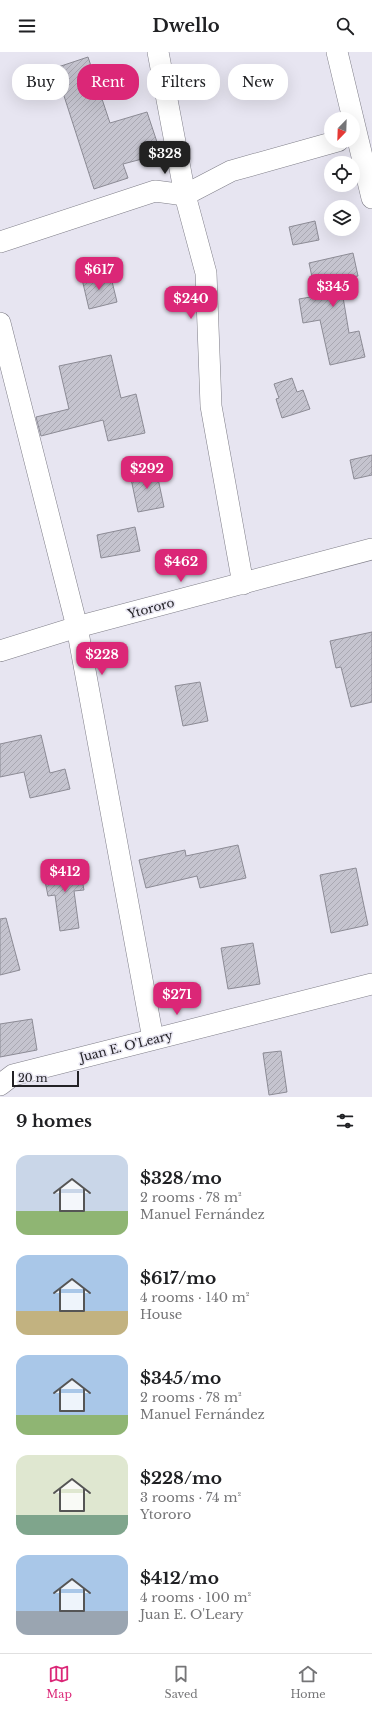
<!DOCTYPE html>
<meta charset="utf-8">
<style>
body{margin:0;font-family:"Libre Baskerville",serif;background:#f6f6f6;color:#202124;height:100vh;display:flex;flex-direction:column;font-size:15px;white-space:nowrap}
*{box-sizing:border-box;margin:0}
p{font-size:13px;color:#757577}
.icon{flex:none;width:22px;height:22px;fill:none;stroke:currentColor;stroke-width:2;stroke-linecap:round;stroke-linejoin:round}
.map{position:relative;height:1045px;overflow:hidden}
.side{display:flex;flex-direction:column;background:#fff;flex:1}
.side>*{flex:none}
.banner{position:absolute;left:12px;top:12px;width:348px;height:36px;display:flex;gap:8px}
.needle{width:26px;rotate:203deg}
.fabs{position:absolute;left:324px;top:60px;display:grid;gap:8px}
.fabs a{display:grid;place-items:center;width:36px;height:36px;border-radius:50%;background:#fff;box-shadow:0 4px 16px #0002;font-size:20px}
.scale{position:absolute;left:12px;bottom:10px;width:67px;box-sizing:border-box;padding-left:4px;border:2px solid #232226;border-top:0;font-size:11px;line-height:14px;white-space:nowrap;color:#232226;-webkit-text-stroke:3px #e7e5f1;paint-order:stroke}
.price{position:absolute;translate:-50% -34px;padding:0 9px;border-radius:8px;background:#db2777;color:#fff;font-size:13px;line-height:26px;filter:drop-shadow(0 1px 2px #0008)}
.price::after{content:'';position:absolute;left:50%;top:24px;width:12px;height:9px;margin-left:-6px;background:inherit;clip-path:polygon(0 0,100% 0,50% 100%)}
.price.current{background:#222;color:#fff}
ul{padding:0;list-style:none}
li{display:flex;align-items:center;gap:12px;height:100px;padding:0 16px}
li span{display:grid;place-items:center;flex:none;width:112px;height:80px;border-radius:12px;color:#555}
li>.icon{margin-inline-start:auto}
span .icon{width:48px;height:48px;fill:#fffc;stroke-width:1}
li b{font-size:17px}
h2{display:flex;justify-content:space-between;align-items:center;height:48px;padding:0 16px;font-size:17px}
.chip{padding:0 14px;border-radius:16px;background:#fff;box-shadow:0 4px 16px #0002;font-size:14px;line-height:36px}
.chip.current{background:#db2777;color:#fff}
header{display:flex;justify-content:space-between;align-items:center;height:52px;padding:0 16px;background:#fff;font-size:18px;font-weight:800}
.tab-bar{display:flex;justify-content:space-around;align-items:center;height:56px;border-top:1px solid #e0e0e0;background:#fff;font-size:11px;color:#757577}
.tab-bar a{display:grid;justify-items:center;gap:2px}
.tab-bar .current{color:#db2777}
.map>svg:first-child{display:block}
.building{fill:url(#building-hatch);stroke:#8c8b95}
.lines{fill:none;stroke-linecap:round;stroke-linejoin:round}
.minor-casing{stroke:#7f7e88;stroke-width:22}
.minor{stroke:#fff;stroke-width:21}
.labels{text-anchor:middle;dominant-baseline:central;stroke-width:3;stroke-linejoin:round;paint-order:stroke}
.street-label{font-size:12px;fill:#232226;stroke:#e7e5f1}
</style>
<header><svg class="icon" aria-label="menu" viewBox="0 0 24 24"><path d="M4 6h16M4 12h16M4 18h16"/></svg>Dwello<svg class="icon" aria-label="search" viewBox="0 0 24 24"><circle cx="10" cy="10" r="6"/><path d="M15 15l6 6"/></svg></header>
<div class="map">
<svg width="372" height="1045" viewBox="0 0 372 1045">
<defs>
<pattern id="building-hatch" width="6" height="6" patternUnits="userSpaceOnUse"><rect width="6" height="6" fill="#c5c4cf"/><path d="M-1 1l2-2M0 6l6-6M5 7l2-2" fill="none" stroke="#a9a8b2"/></pattern>
</defs>
<rect width="100%" height="100%" fill="#e7e5f1"/>
<g class="building">
<path d="M88,5L110,71L147,60L161,102L123,112L128,126L94,137L55,16Z"/>
<path d="M315,169L319,188L293,193L289,175Z"/>
<path d="M353,201L358,224L340,227L349,281L359,279L365,305L330,313L320,268L303,271L299,247L316,244L309,211Z"/>
<path d="M110,221L117,250L89,257L82,227Z"/>
<path d="M111,303L121,346L136,342L145,381L108,389L103,368L41,384L36,365L69,357L59,314Z"/>
<path d="M292,326L297,340L303,338L310,357L282,366L276,347L279,346L274,332Z"/>
<path d="M372,403V423L354,427L350,408Z"/>
<path d="M156,417L164,455L138,460L130,422Z"/>
<path d="M135,475L140,499L101,506L97,483Z"/>
<path d="M372,580V650L351,655L341,615L336,616L330,589Z"/>
<path d="M200,630L208,669L183,674L175,634Z"/>
<path d="M41,683L50,721L65,717L70,737L30,746L24,720L0,725V692Z"/>
<path d="M238,793L246,826L200,836L197,824L146,836L139,808L185,798L186,804Z"/>
<path d="M79,812L84,838L74,839L79,876L60,879L55,843L48,844L43,819Z"/>
<path d="M356,816L368,873L331,881L320,823Z"/>
<path d="M6,866L20,918L0,923V867Z"/>
<path d="M253,891L260,932L228,937L221,896Z"/>
<path d="M32,967L37,998L0,1005V972Z"/>
<path d="M281,999L287,1040L269,1043L263,1001Z"/>
</g>
<g class="lines">
<defs>
<g id="minor">
<path d="M158,0L185,143L206,221L211,354L243,532"/>
<path d="M337,0L372,146"/>
<path d="M0,190L155,139L185,143L231,119L338,89"/>
<path d="M0,271L77,575L153,987"/>
<path d="M0,599L77,575L372,497"/>
<path d="M0,1033L13,1023L372,932"/>
</g>
</defs>
<use href="#minor" class="minor-casing"/>
<use href="#minor" class="minor"/>
</g>
<g class="labels">
<g class="street-label">
<text transform="translate(151 556) rotate(-15)">Ytororo</text>
<text transform="translate(126 994) rotate(-14)">Juan E. O'Leary</text>
</g>
</g>
</svg>
<div class="fabs">
<a><svg class="needle" viewBox="-14 -14 28 28"><path d="M0-13l5 13h-10z" fill="#e53935"/><path d="M0 13l5-13h-10z" fill="#757577"/></svg></a>
<a><svg class="icon" aria-label="locate" viewBox="0 0 24 24"><circle cx="12" cy="12" r="6"/><path d="M12 2v4M12 18v4M2 12h4M18 12h4"/></svg></a>
<a><svg class="icon" aria-label="layers" viewBox="0 0 24 24"><path d="M12 4l9 5-9 5-9-5zM3 14l9 5 9-5"/></svg></a>
</div>
<div class="scale">20 m</div>
<b class="price current" style="left:165px;top:123px">$328</b>
<b class="price" style="left:99px;top:239px">$617</b>
<b class="price" style="left:333px;top:256px">$345</b>
<b class="price" style="left:191px;top:268px">$240</b>
<b class="price" style="left:147px;top:438px">$292</b>
<b class="price" style="left:181px;top:531px">$462</b>
<b class="price" style="left:102px;top:624px">$228</b>
<b class="price" style="left:65px;top:841px">$412</b>
<b class="price" style="left:177px;top:964px">$271</b>
<div class="banner">
<a class="chip">Buy</a>
<a class="chip current">Rent</a>
<a class="chip">Filters</a>
<a class="chip">New</a>
</div>
</div>
<section class="side">
<h2>9 homes<svg class="icon" aria-label="filters" viewBox="0 0 24 24"><path d="M4 7h16M4 17h16"/><circle cx="9" cy="7" r="2"/><circle cx="15" cy="17" r="2"/></svg></h2>
<ul>
<li><span style="background:linear-gradient(#c9d6e8 70%,#8fb573 0)"><svg class="icon" aria-label="home" viewBox="0 0 24 24"><path d="M3 11l9-7 9 7M6 9v11h12V9"/></svg></span><div><b>$328/mo</b><p>2 rooms · 78 m²</p><p>Manuel Fernández</p></div></li>
<li><span style="background:linear-gradient(#a9c7e8 70%,#c2b280 0)"><svg class="icon" aria-label="home" viewBox="0 0 24 24"><path d="M3 11l9-7 9 7M6 9v11h12V9"/></svg></span><div><b>$617/mo</b><p>4 rooms · 140 m²</p><p>House</p></div></li>
<li><span style="background:linear-gradient(#a9c7e8 75%,#8fb573 0)"><svg class="icon" aria-label="home" viewBox="0 0 24 24"><path d="M3 11l9-7 9 7M6 9v11h12V9"/></svg></span><div><b>$345/mo</b><p>2 rooms · 78 m²</p><p>Manuel Fernández</p></div></li>
<li><span style="background:linear-gradient(#dfe7d0 75%,#7fa58c 0)"><svg class="icon" aria-label="home" viewBox="0 0 24 24"><path d="M3 11l9-7 9 7M6 9v11h12V9"/></svg></span><div><b>$228/mo</b><p>3 rooms · 74 m²</p><p>Ytororo</p></div></li>
<li><span style="background:linear-gradient(#a9c7e8 70%,#9aa5b1 0)"><svg class="icon" aria-label="home" viewBox="0 0 24 24"><path d="M3 11l9-7 9 7M6 9v11h12V9"/></svg></span><div><b>$412/mo</b><p>4 rooms · 100 m²</p><p>Juan E. O'Leary</p></div></li>
</ul>
</section>
<nav class="tab-bar">
<a class="current"><svg class="icon" aria-label="map" viewBox="0 0 24 24"><path d="M3 6l6-2 6 2 6-2v14l-6 2-6-2-6 2zM9 4v14M15 6v14"/></svg>Map</a>
<a><svg class="icon" aria-label="saved" viewBox="0 0 24 24"><path d="M7 4h10v16l-5-4-5 4z"/></svg>Saved</a>
<a><svg class="icon" aria-label="home" viewBox="0 0 24 24"><path d="M3 11l9-7 9 7M6 9v11h12V9"/></svg>Home</a>
</nav>
